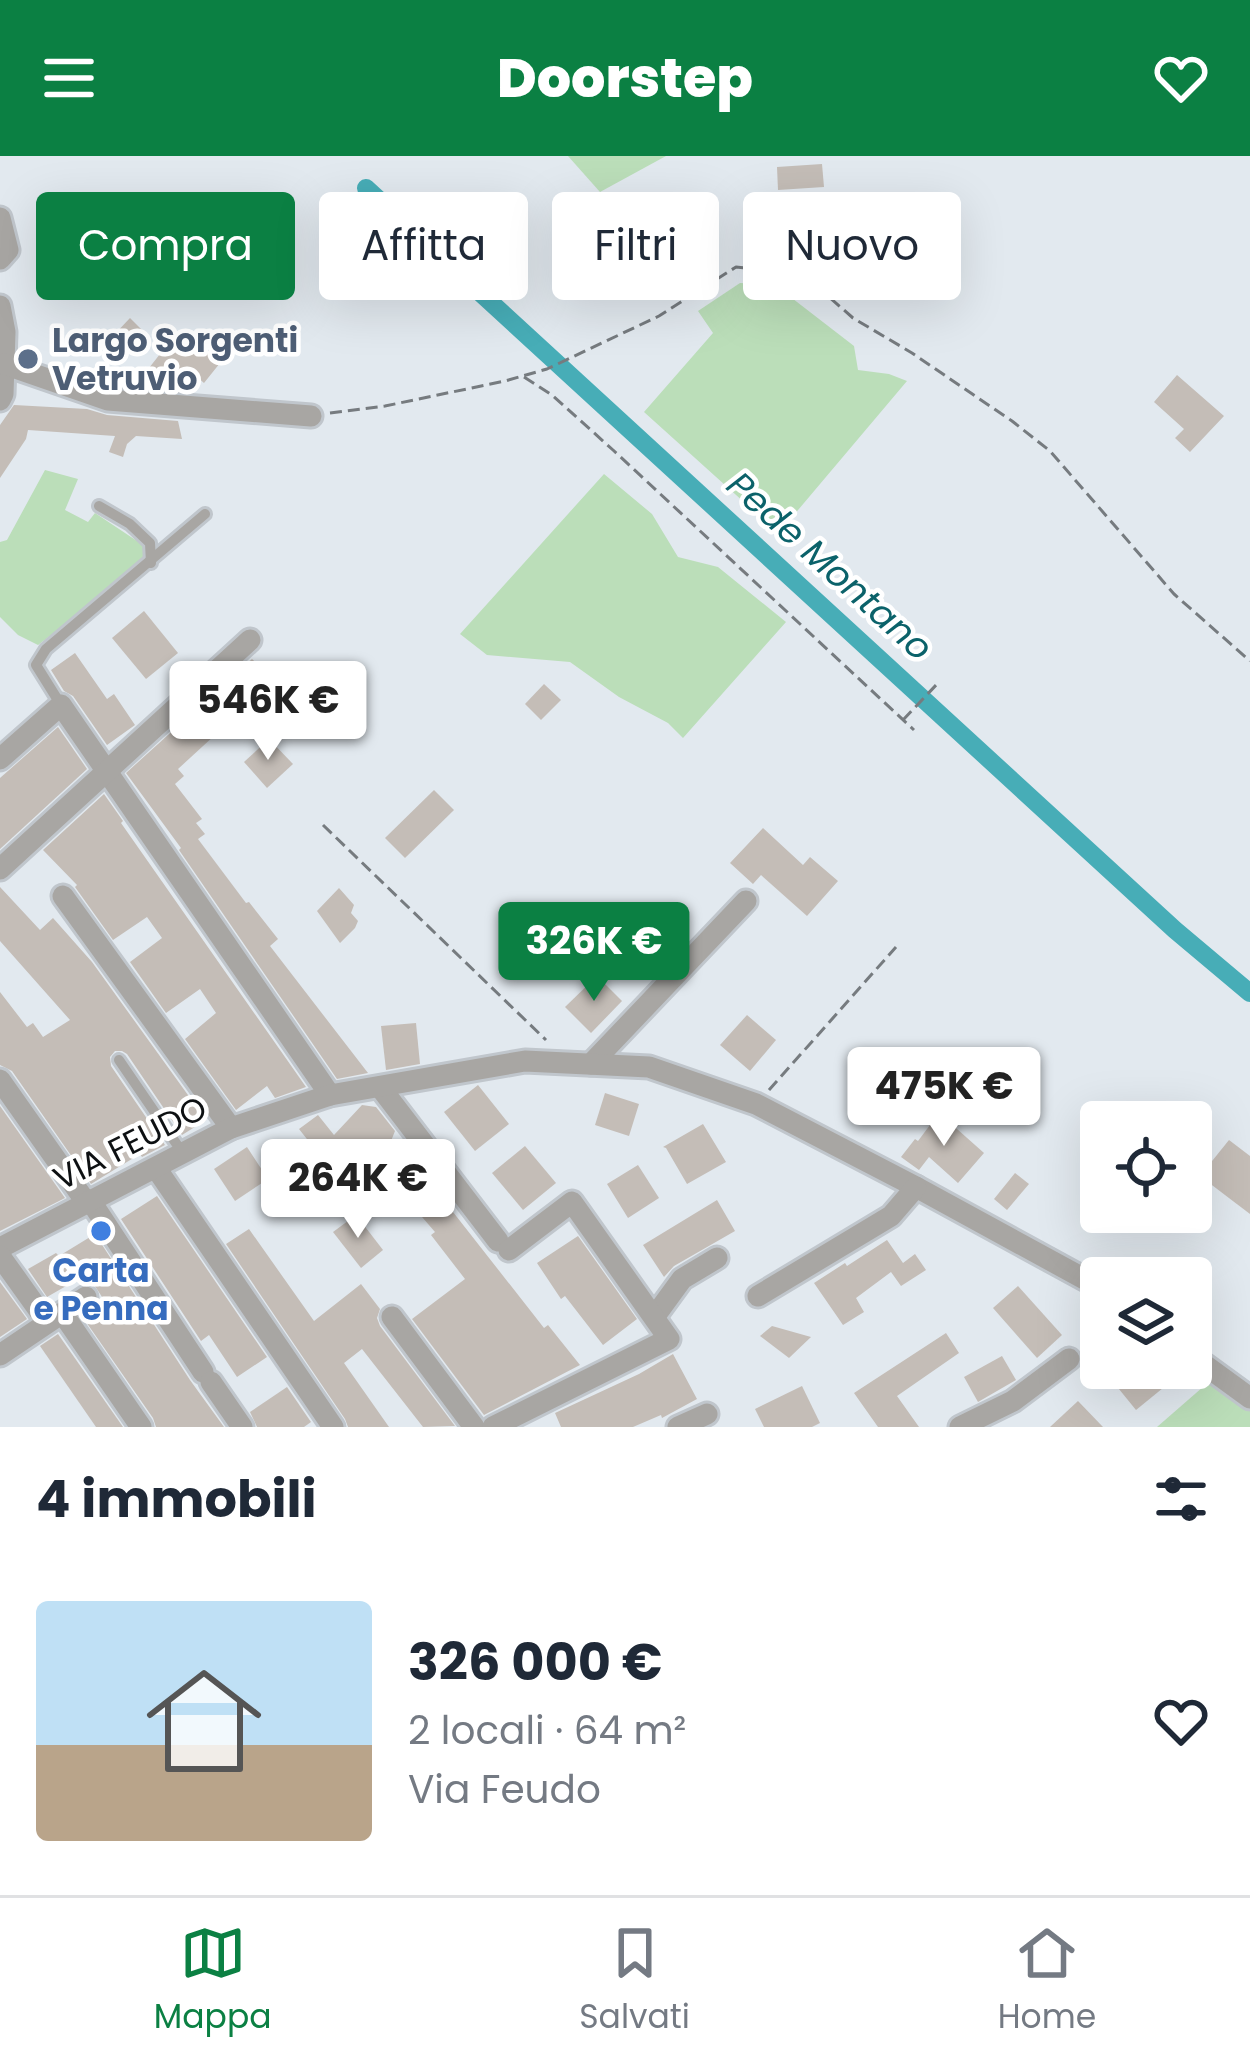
<!DOCTYPE html>
<html lang="it">
<meta charset="utf-8">
<style>
body{margin:0;font-family:Poppins,sans-serif;background:#f2f2f3;color:#1f2937;height:100vh;display:flex;flex-direction:column;font-size:45px;white-space:nowrap}
*{box-sizing:border-box;margin:0}
p{font-size:39px;color:#747a83}
.icon{flex:none;width:66px;height:66px;fill:none;stroke:currentColor;stroke-width:2;stroke-linecap:round;stroke-linejoin:round}
.map{position:relative;height:1271px;overflow:hidden}
.panel{display:flex;flex-direction:column;background:#fff;flex:1}
.panel>*{flex:none}
.banner{position:absolute;left:36px;top:36px;width:1179px;height:108px;display:flex;gap:24px}
.buttons{position:absolute;left:1080px;top:945px;display:grid;gap:24px}
.buttons a{display:grid;place-items:center;width:132px;height:132px;border-radius:12px;background:#fff;box-shadow:0 12px 48px #0002;font-size:60px}
.price{position:absolute;translate:-50% -102px;padding:0 27px;border-radius:12px;background:#fff;color:#222;font-size:39px;line-height:78px;filter:drop-shadow(0 3px 6px #0008)}
.price::after{content:'';position:absolute;left:50%;top:72px;width:36px;height:27px;margin-left:-18px;background:inherit;clip-path:polygon(0 0,100% 0,50% 100%)}
.price.selected{background:#0b8043;color:#fff}
ul{padding:0;list-style:none}
li{display:flex;align-items:center;gap:36px;height:300px;padding:0 36px}
li+li{border-top:3px solid #e0e1e3}
li span{display:grid;place-items:center;flex:none;width:336px;height:240px;border-radius:12px;color:#555}
li>.icon{margin-inline-start:auto}
span .icon{width:144px;height:144px;fill:#fffc;stroke-width:1}
li b{font-size:51px}
h2{display:flex;justify-content:space-between;align-items:center;height:144px;padding:0 36px;font-size:51px}
.chip{padding:0 42px;border-radius:12px;background:#fff;box-shadow:0 12px 48px #0002;font-size:42px;line-height:108px}
.chip.selected{background:#0b8043;color:#fff}
header{display:flex;justify-content:space-between;align-items:center;height:156px;padding:0 36px;background:#0b8043;color:#fff;font-size:54px;font-weight:800}
.menu{display:flex;justify-content:space-around;align-items:center;height:168px;border-top:3px solid #e0e1e3;background:#fff;font-size:33px;color:#747a83}
.menu a{display:grid;justify-items:center;gap:6px}
.menu .selected{color:#0b8043}
.map>svg:first-child{display:block}
.green{fill:#bbdeb9}
.lines{fill:none;stroke-linecap:round;stroke-linejoin:round}
.canal{stroke:#47adb7;stroke-width:18}
.building{fill:#c4bdb7}
.lane-casing{stroke:#c0c6cc;stroke-width:16}
.street-casing{stroke:#c0c6cc;stroke-width:27}
.path{stroke:#767b7f;stroke-width:3;stroke-dasharray:12 6;stroke-linecap:butt}
.lane{stroke:#a8a6a3;stroke-width:10}
.street{stroke:#a8a6a3;stroke-width:21}
.service-dot{fill:#5c6f8a;stroke:#fff;stroke-width:4.5}
.shop-dot{fill:#3f7fe0;stroke:#fff;stroke-width:4.5}
.labels{text-anchor:middle;dominant-baseline:central;stroke-width:9;stroke-linejoin:round;paint-order:stroke}
.service-label{font-size:33px;font-weight:bold;fill:#4e5e75;stroke:#fff;text-anchor:start}
.street-label{font-size:33px;fill:#0d1012;stroke:#fff}
.shop-label{font-size:33px;font-weight:bold;fill:#366cbe;stroke:#fff}
.water-label{font-size:36px;font-style:italic;fill:#0b626a;stroke:#fff}
</style>
<header><svg class="icon" aria-label="menu" viewBox="0 0 24 24"><path d="M4 6h16M4 12h16M4 18h16"/></svg>Doorstep<svg class="icon" aria-label="heart" viewBox="0 0 24 24"><path d="M12 20l-8-8c-3-5 5-10 8-4 3-6 11-1 8 4z"/></svg></header>
<div class="map">
<svg width="1250" height="1271" viewBox="0 0 1250 1271">
<rect width="100%" height="100%" fill="#e2e9ef"/>
<g class="green">
<path d="M568,0H666L600,36Z"/>
<path d="M740,127L775,129L854,190L858,214L889,218L907,225L793,360L766,366L644,256L713,177L698,155Z"/>
<path d="M45,314L78,323L65,354L88,366L95,357L143,389L145,399L131,418L38,489L18,479L0,461V386L7,384Z"/>
<path d="M604,318L652,358L678,401L718,411L786,466L683,582L668,567L619,541L570,506L487,499L460,478Z"/>
<path d="M1211,1224L1250,1255V1271H1157Z"/>
</g>
<g class="lines">
<path class="canal" d="M366,32L1175,774L1250,837"/>
</g>
<g class="building">
<path d="M822,8L824,31L778,34L777,11Z"/>
<path d="M130,162L145,177L127,195L112,181Z"/>
<path d="M171,184L191,199L199,190L220,207L204,227L196,220L184,235L175,234L149,212Z"/>
<path d="M1177,219L1224,260L1190,296L1175,282L1184,273L1154,246Z"/>
<path d="M14,249L87,253L107,259L178,265L182,283L136,280L127,288L123,301L109,296L115,280L28,274L26,283L0,322V269Z"/>
<path d="M144,455L178,497L146,523L112,482Z"/>
<path d="M75,497L107,543L114,538L135,569L107,589L73,540L64,535L51,514Z"/>
<path d="M252,503L276,526L243,560L239,557L178,613L184,620L175,628L202,663L196,667L205,678L198,683L246,747L249,746L278,783L270,790L368,917L337,923L179,694L181,692L126,617Z"/>
<path d="M544,528L561,544L541,564L525,548Z"/>
<path d="M58,571L87,613L0,693V622Z"/>
<path d="M269,583L293,608L267,632L244,606Z"/>
<path d="M434,634L454,654L405,702L385,682Z"/>
<path d="M104,638L123,665L121,667L306,931L275,942L267,930L236,954L185,883L216,857L200,833L166,857L130,806L162,782L147,761L113,784L75,731L77,729L43,694Z"/>
<path d="M763,672L803,709L810,701L838,725L807,760L761,719L753,728L730,707Z"/>
<path d="M0,731L40,774L53,762L92,806L206,964L182,979L127,898L122,895H115L110,901L111,910L165,989L142,1001L140,998L91,1028L12,915L0,909V836L27,871L33,867L43,881L70,864L0,785Z"/>
<path d="M339,732L354,749L351,757L358,765L355,772L340,787L317,755Z"/>
<path d="M597,820L622,845L591,877L565,851Z"/>
<path d="M747,859L776,884L750,915L720,889Z"/>
<path d="M416,867L420,908L386,914L381,870Z"/>
<path d="M950,893L976,912L952,945L926,926Z"/>
<path d="M478,929L509,968L475,995L444,956Z"/>
<path d="M605,937L639,948L629,980L595,969Z"/>
<path d="M362,949L376,951L395,975L383,1005L377,996L340,1025L299,973L318,959L334,979Z"/>
<path d="M0,950L65,1042L0,1075Z"/>
<path d="M939,957L984,997L958,1027L929,1001L919,1014L901,1001L915,983L918,985Z"/>
<path d="M703,968L726,1006L687,1028L666,992L663,991Z"/>
<path d="M1229,984L1250,1000V1058L1200,1020Z"/>
<path d="M525,990L556,1027L523,1054L492,1017Z"/>
<path d="M247,991L268,1023L235,1045L214,1013Z"/>
<path d="M411,996L444,1040L442,1042L544,1172L548,1169L580,1209L484,1259L412,1163L465,1123L431,1079L435,1076L403,1039L407,1035L389,1012Z"/>
<path d="M638,1009L659,1042L628,1062L607,1028Z"/>
<path d="M1015,1017L1029,1028L1007,1054L994,1043Z"/>
<path d="M157,1040L267,1201L237,1221L209,1179L201,1185L121,1063Z"/>
<path d="M717,1044L735,1075L674,1110L664,1121L643,1089Z"/>
<path d="M356,1059L383,1094L361,1112L333,1076Z"/>
<path d="M249,1073L314,1165L361,1128L380,1153L377,1162L380,1170L455,1270L423,1271L362,1193L344,1207L389,1271H348L345,1263L226,1088Z"/>
<path d="M95,1078L190,1224L224,1271H156L153,1262L84,1163L106,1147L87,1118L47,1141L28,1113L56,1097L59,1100Z"/>
<path d="M578,1080L637,1163L603,1189L565,1140L561,1143L537,1107Z"/>
<path d="M887,1084L903,1107L915,1098L926,1114L901,1130L891,1116L856,1142L864,1156L843,1169L814,1127L845,1107L847,1110Z"/>
<path d="M0,1126L27,1163L0,1181Z"/>
<path d="M1018,1130L1062,1179L1037,1202L993,1152Z"/>
<path d="M772,1170L811,1181L789,1202L760,1180Z"/>
<path d="M946,1177L959,1197L897,1240L919,1271H878L854,1237Z"/>
<path d="M58,1178L123,1271H96L40,1190Z"/>
<path d="M673,1198L697,1243L662,1262L661,1259L633,1271H561L555,1257L639,1218Z"/>
<path d="M1002,1200L1016,1224L978,1246L964,1221Z"/>
<path d="M1122,1212H1146L1163,1232L1136,1254L1110,1222Z"/>
<path d="M802,1230L820,1267L812,1271H764L755,1253Z"/>
<path d="M287,1231L311,1266L304,1271H257L250,1256Z"/>
<path d="M1078,1245L1103,1271H1050Z"/>
</g>
<g class="lines">
<defs>
<g id="lane">
<path d="M99,350L130,368L150,387L151,407"/>
<path d="M61,549L36,509L46,493L205,358"/>
<path d="M119,904L182,996"/>
</g>
<g id="street">
<path d="M0,62L8,94L0,103"/>
<path d="M0,150L5,176L3,238L0,244"/>
<path d="M4,208L108,244L311,260"/>
<path d="M0,603L61,549L330,939"/>
<path d="M0,713L250,484"/>
<path d="M63,740L231,972"/>
<path d="M591,908L746,745"/>
<path d="M0,924L86,1046"/>
<path d="M380,931L498,1085"/>
<path d="M156,1012L333,1271"/>
<path d="M90,1044L203,1216"/>
<path d="M0,1092L231,972L330,939L525,905L649,911L756,948L916,1031L1101,1132"/>
<path d="M0,1100L40,1156"/>
<path d="M758,1140L891,1060L916,1031"/>
<path d="M63,1158L141,1271"/>
<path d="M655,1160L682,1123L717,1102"/>
<path d="M392,1161L474,1271"/>
<path d="M0,1199L86,1141"/>
<path d="M1191,1199L1250,1242"/>
<path d="M211,1226L242,1271"/>
<path d="M493,1271L669,1183L572,1046L509,1094"/>
<path d="M678,1271L707,1258"/>
<path d="M960,1271L1013,1245L1069,1203"/>
</g>
</defs>
<use href="#lane" class="lane-casing"/>
<use href="#street" class="street-casing"/>
<g class="path">
<path d="M524,221L552,239L613,294L914,574"/>
<path d="M330,257L385,250L505,225L547,213L659,160L736,111L792,116L820,133L853,162L912,197L1012,265L1050,295L1174,438L1250,505"/>
<path d="M903,564L938,527"/>
<path d="M323,669L546,884"/>
<path d="M769,934L896,791"/>
</g>
<use href="#lane" class="lane"/>
<use href="#street" class="street"/>
</g>
<circle class="service-dot" cx="28" cy="203" r="12"/>
<circle class="shop-dot" cx="101" cy="1075" r="12"/>
<g class="labels">
<g class="service-label">
<text x="52" y="184">Largo Sorgenti<tspan x="52" dy="38">Vetruvio</tspan></text>
</g>
<g class="street-label">
<text transform="translate(130 987) rotate(-27)">VIA FEUDO</text>
</g>
<g class="shop-label">
<text x="101" y="1114">Carta<tspan x="101" dy="38">e Penna</tspan></text>
</g>
<g class="water-label">
<text transform="translate(830 410) rotate(42)">Pede Montano</text>
</g>
</g>
</svg>
<div class="buttons">
<a><svg class="icon" aria-label="locate" viewBox="0 0 24 24"><circle cx="12" cy="12" r="6"/><path d="M12 2v4M12 18v4M2 12h4M18 12h4"/></svg></a>
<a><svg class="icon" aria-label="layers" viewBox="0 0 24 24"><path d="M12 4l9 5-9 5-9-5zM3 14l9 5 9-5"/></svg></a>
</div>
<b class="price" style="left:268px;top:607px">546K €</b>
<b class="price selected" style="left:594px;top:848px">326K €</b>
<b class="price" style="left:944px;top:993px">475K €</b>
<b class="price" style="left:358px;top:1085px">264K €</b>
<div class="banner">
<a class="chip selected">Compra</a>
<a class="chip">Affitta</a>
<a class="chip">Filtri</a>
<a class="chip">Nuovo</a>
</div>
</div>
<section class="panel">
<h2>4 immobili<svg class="icon" aria-label="filters" viewBox="0 0 24 24"><path d="M4 7h16M4 17h16"/><circle cx="9" cy="7" r="2"/><circle cx="15" cy="17" r="2"/></svg></h2>
<ul>
<li><span style="background:linear-gradient(#bfe0f5 60%,#b9a48a 0)"><svg class="icon" aria-label="home" viewBox="0 0 24 24"><path d="M3 11l9-7 9 7M6 9v11h12V9"/></svg></span><div><b>326 000 €</b><p>2 locali · 64 m²</p><p>Via Feudo</p></div><svg class="icon" aria-label="heart" viewBox="0 0 24 24"><path d="M12 20l-8-8c-3-5 5-10 8-4 3-6 11-1 8 4z"/></svg></li>
</ul>
</section>
<nav class="menu">
<a class="selected"><svg class="icon" aria-label="map" viewBox="0 0 24 24"><path d="M3 6l6-2 6 2 6-2v14l-6 2-6-2-6 2zM9 4v14M15 6v14"/></svg>Mappa</a>
<a><svg class="icon" aria-label="saved" viewBox="0 0 24 24"><path d="M7 4h10v16l-5-4-5 4z"/></svg>Salvati</a>
<a><svg class="icon" aria-label="home" viewBox="0 0 24 24"><path d="M3 11l9-7 9 7M6 9v11h12V9"/></svg>Home</a>
</nav>
